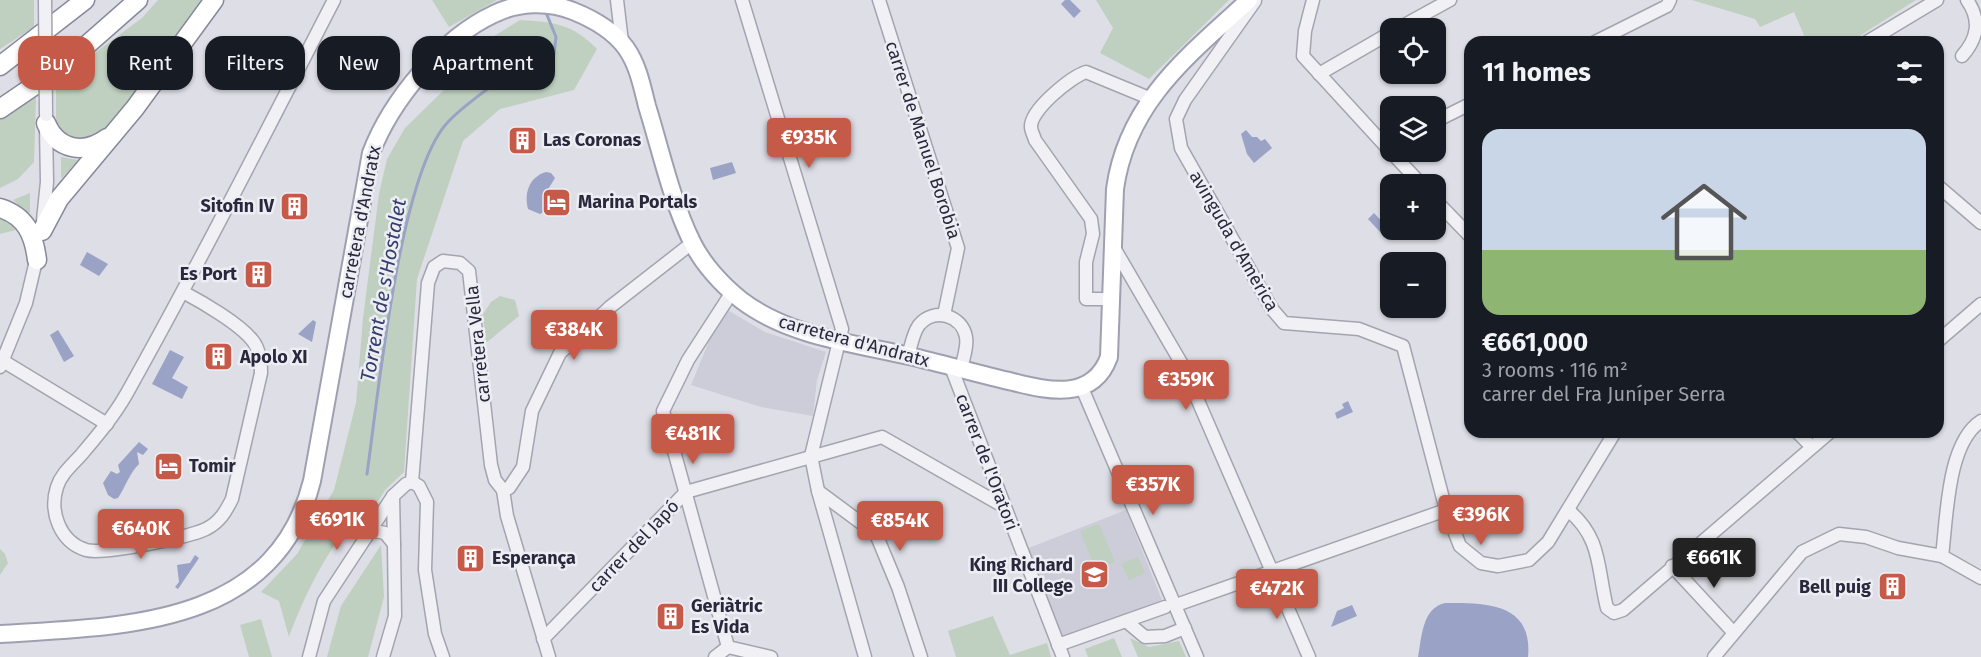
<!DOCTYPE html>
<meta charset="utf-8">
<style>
body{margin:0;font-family:"Fira Sans",sans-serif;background:#242831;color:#f1f3f6;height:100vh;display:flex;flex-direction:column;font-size:22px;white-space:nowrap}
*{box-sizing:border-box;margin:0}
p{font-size:20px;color:#9ea1a6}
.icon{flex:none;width:33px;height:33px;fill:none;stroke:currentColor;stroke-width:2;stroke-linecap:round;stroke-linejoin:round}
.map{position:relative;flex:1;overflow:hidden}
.side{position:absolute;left:1464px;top:36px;width:480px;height:402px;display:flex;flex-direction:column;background:#171b24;border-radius:18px;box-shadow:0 2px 4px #0004}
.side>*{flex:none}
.banner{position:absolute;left:18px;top:36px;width:570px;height:54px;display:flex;gap:12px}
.controls{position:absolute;left:1380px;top:18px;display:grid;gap:12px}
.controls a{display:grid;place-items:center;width:66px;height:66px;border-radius:12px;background:#171b24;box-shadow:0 2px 4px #0004;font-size:30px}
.price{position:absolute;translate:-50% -51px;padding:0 14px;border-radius:6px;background:#c65a48;color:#fff;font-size:20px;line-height:39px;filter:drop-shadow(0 2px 3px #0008)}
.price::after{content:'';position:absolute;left:50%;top:36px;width:18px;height:14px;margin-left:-9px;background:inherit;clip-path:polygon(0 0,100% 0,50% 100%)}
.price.current{background:#222;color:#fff}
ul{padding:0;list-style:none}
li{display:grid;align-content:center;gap:12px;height:318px;padding:0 18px}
li span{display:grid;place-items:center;height:186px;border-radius:18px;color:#555}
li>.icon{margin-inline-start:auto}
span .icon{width:108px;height:108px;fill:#fffc;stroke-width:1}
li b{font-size:26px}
h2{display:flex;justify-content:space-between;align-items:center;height:72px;padding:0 18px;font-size:26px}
.tag{padding:0 21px;border-radius:18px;background:#171b24;box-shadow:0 2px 4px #0004;font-size:21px;line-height:54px}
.tag.current{background:#c65a48;color:#fff}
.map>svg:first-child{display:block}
.built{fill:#cccdd8}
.green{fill:#bfd0c0}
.water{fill:#9aa2c5}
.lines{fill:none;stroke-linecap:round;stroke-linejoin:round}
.stream{stroke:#9aa2c5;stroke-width:3}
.minor-casing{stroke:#a4a4b0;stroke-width:15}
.major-casing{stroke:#9ea0b1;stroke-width:20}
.highway-casing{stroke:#86889c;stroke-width:21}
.minor{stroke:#f0f0f5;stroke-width:12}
.major{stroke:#fff;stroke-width:16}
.highway{stroke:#fff;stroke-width:18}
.minor-bridge-casing{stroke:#a4a4b0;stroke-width:15;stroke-linecap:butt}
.minor-bridge{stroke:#f0f0f5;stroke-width:12}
.labels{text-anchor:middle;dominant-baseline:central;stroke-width:5;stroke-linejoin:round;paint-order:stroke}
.poi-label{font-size:18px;font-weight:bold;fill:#28293c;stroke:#edeef4;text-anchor:start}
.street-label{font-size:18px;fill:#28293c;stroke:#edeef4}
.water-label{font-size:20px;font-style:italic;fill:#343d6e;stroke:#edeef4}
</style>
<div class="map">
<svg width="1981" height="657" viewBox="0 0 1981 657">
<rect width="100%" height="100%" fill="#dedee6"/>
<g class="built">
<path d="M726,309L765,332L826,352L817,380L813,416L761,407L691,385L712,334Z"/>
<path d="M1126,510L1162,600L1061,638L1026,549Z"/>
</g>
<g class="green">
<path d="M0,0H34V27L0,49Z"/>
<path d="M158,0H203L134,99L103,133L74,142L56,128V82L142,18Z"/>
<path d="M432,0H497L449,27Z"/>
<path d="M1096,0H1229L1149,79L1100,53L1113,28Z"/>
<path d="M1692,0H1916L1850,42H1807L1794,12L1760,27L1755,19Z"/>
<path d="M520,20C554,22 573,24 597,49L574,90L500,109L463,141L417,279L404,472L386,489L364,522L354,519C326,552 304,596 289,637L279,601L261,592L297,554L334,490L356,403L363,318L379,194L387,159L405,128L448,86L486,41Z"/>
<path d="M36,97L34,162L18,179L0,188V120Z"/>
<path d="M61,157L78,160L62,178L61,177Z"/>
<path d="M30,193V212L28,213L13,200Z"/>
<path d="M0,216L20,229L0,234Z"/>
<path d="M500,296L515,300L519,316L486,343L483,314L491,302Z"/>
<path d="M1099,524L1115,562L1096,570L1080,531Z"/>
<path d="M381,545L384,597L368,657H327L341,606Z"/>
<path d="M0,549L5,554L8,563L0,575Z"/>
<path d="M1138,557L1145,573L1129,580L1121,564Z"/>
<path d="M993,616L1010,655L1047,643L1051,657H956L948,631Z"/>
<path d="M261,619L272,657H249L240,625Z"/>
<path d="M1114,638L1122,657H1088L1085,649Z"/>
<path d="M1130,638L1149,647L1179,641L1186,657H1138Z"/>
</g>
<g class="water">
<path d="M1065,0H1070L1081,11L1074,18L1061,4Z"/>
<path d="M1246,130L1252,137H1257L1261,141L1265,139L1272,148L1254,163L1247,154L1241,134Z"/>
<path d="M732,162L736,173L713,180L710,168Z"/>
<path d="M546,172L551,173L555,178L547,191L551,207L540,214L528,209C524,193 529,177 546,172Z"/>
<path d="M1374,213L1387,227L1381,233L1368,219Z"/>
<path d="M87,252L108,264L99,276L80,265Z"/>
<path d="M313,320L316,322L312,342L298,334Z"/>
<path d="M58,330L74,356L64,362L50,335Z"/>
<path d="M170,350L184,357L172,378L188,387L182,399L152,384Z"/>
<path d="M1348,401L1353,412L1337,419L1335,413L1344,408L1342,404Z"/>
<path d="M139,442L148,449L143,455L137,452L139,464C129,474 126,486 118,498L114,499L108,495L103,483L111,471L117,474L120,472L118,465Z"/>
<path d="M195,555L199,558L178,589L175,587L179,582L177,565L190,563Z"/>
<path d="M1445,603C1485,603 1533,602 1528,657H1418C1422,637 1422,608 1445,603Z"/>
<path d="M1352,605L1357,616L1331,627L1337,611Z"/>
</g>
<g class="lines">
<path class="stream" d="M367,474C378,398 399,173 448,122C461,108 504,75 521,68C534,63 543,63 554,54L556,37L545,10"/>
<defs>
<g id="minor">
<path d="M617,0L622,42"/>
<path d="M742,0L842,329L811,456L818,491L865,657"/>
<path d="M879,0L958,248L944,315"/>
<path d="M1313,0L1305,31L1303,56L1390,151"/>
<path d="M1255,1L1185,100L1176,119L1181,148L1272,309L1284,323L1359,329L1403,346L1446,510L1460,546L1481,563L1498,566L1529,560L1548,542L1615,432"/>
<path d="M1399,28L1450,0"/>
<path d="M1595,42L1667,6L1670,0"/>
<path d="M1867,42L1937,0"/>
<path d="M1962,56C1978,38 1981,20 1967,0"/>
<path d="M1319,74L1390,33"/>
<path d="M1436,121L1470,104"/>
<path d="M1391,152L1421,184"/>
<path d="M1938,186L1981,223"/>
<path d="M1436,201L1470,236"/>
<path d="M43,220L47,182L46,127"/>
<path d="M1113,246L1183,366L1309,657"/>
<path d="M183,292C202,302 240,324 253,341C260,350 261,362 261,373L232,499C226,511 220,522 206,529C189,537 104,555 86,550C60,542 49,512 57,487C61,474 72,465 81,455C98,435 114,416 127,393C199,264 266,132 334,0"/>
<path d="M1113,299H1086V262L1093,234L1091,219L1035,140C1034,136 1031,131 1031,127C1030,110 1071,77 1086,72L1149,98"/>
<path d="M1938,341L1981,304"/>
<path d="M908,356C911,346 913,333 919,325C934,307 962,315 966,337C968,347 963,359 961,369"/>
<path d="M3,361L107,424"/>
<path d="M0,367L26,303L38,252"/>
<path d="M951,367L1063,657"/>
<path d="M1082,388L1197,657"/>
<path d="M1797,432L1812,447"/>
<path d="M412,482L428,283L434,267L443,261L460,263L469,271L491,465L495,480L503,490"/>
<path d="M412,482L419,486L427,502L425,570L435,634L443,657"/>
<path d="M503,490L509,488L523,467L532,411L560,353L610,307L692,243"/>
<path d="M503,490L507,516L549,657"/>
<path d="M818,491L876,534L898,587L921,657"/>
<path d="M393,496L394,544"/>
<path d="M1568,510C1602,538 1597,568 1607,608L1614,613L1623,610L1830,432"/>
<path d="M369,530L385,533L394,544L395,616L383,657"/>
<path d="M1942,556L1981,578"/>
<path d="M1672,566L1733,632"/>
<path d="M1179,604L1446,510"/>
<path d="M1126,621L1145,637L1165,636L1185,628"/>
<path d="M543,639L686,492L882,437L1003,506"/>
<path d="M1058,645L1165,607"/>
<path d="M728,647L663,411L688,360L732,292"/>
<path d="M728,647L771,657"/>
<path d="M309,657L324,601L393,496L406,484L412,482"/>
<path d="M715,657L728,647"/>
<path d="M1714,657L1802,552L1839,534L1866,537L1898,548L1942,556C1947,517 1947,443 1981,421"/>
</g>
<path id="major" d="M0,634C122,626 275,628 312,481L371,153C391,101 442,38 494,14C518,2 548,1 573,11C593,19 613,30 626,48C638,65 642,86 647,106C661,151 671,199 692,242C702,263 722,285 741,300C788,336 852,343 909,356C944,364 978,374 1013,382C1049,391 1093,401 1109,357L1115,189C1127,102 1189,55 1249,0"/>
<g id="highway">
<path d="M0,66L85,0"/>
<path d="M0,109L63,66L138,0"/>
<path d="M46,123C57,150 84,155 107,138"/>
<path d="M0,208C26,216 34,235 37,260"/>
<path d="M42,231L59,199L135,108L214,0"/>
</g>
</defs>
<use href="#minor" class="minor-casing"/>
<use href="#major" class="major-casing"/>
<use href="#highway" class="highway-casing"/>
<use href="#minor" class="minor"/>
<use href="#major" class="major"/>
<use href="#highway" class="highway"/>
<defs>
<path id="minor-bridge" d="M45,0L46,115"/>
</defs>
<use href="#minor-bridge" class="minor-bridge-casing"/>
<use href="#minor-bridge" class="minor-bridge"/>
</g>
<defs>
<symbol id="building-square" viewBox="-11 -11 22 22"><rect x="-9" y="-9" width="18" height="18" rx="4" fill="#c65a48" stroke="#edeef4"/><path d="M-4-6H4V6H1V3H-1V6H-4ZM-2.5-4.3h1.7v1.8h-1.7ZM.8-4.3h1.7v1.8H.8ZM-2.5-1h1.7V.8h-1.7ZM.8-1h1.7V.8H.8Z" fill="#fff"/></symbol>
<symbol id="hotel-square" viewBox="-11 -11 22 22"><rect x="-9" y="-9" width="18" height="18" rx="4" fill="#c65a48" stroke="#edeef4"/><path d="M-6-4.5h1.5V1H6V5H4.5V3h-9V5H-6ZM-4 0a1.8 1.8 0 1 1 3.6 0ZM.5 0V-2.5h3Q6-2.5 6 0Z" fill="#fff"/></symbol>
<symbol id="school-square" viewBox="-11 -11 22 22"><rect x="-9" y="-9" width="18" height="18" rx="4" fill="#c65a48" stroke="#edeef4"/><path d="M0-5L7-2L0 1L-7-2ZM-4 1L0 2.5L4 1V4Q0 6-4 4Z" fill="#fff"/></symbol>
</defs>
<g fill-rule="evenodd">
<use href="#building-square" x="506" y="124" width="33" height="33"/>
<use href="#hotel-square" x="540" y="186" width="33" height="33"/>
<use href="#building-square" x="278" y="190" width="33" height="33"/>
<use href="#building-square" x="242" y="258" width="33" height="33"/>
<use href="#building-square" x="202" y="340" width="33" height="33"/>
<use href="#hotel-square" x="152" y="450" width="33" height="33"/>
<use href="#building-square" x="454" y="542" width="33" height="33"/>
<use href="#school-square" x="1078" y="558" width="33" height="33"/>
<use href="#building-square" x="1876" y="570" width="33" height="33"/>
<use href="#building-square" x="654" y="600" width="33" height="33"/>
</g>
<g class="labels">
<g class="poi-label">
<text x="543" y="140">Las Coronas</text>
<text x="578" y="202">Marina Portals</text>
<text x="274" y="206" text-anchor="end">Sitofin IV</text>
<text x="237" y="274" text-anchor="end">Es Port</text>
<text x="240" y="357">Apolo XI</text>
<text x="189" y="466">Tomir</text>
<text x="492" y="558">Esperança</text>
<text x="1073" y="565" text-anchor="end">King Richard<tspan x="1073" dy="21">III College</tspan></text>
<text x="1871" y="587" text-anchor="end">Bell puig</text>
<text x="691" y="606">Geriàtric<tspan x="691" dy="21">Es Vida</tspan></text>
</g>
<g class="street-label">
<text transform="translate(923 140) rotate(72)">carrer de Manuel Borobia</text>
<text transform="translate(360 222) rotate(-79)">carretera d'Andratx</text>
<text transform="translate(1234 241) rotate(60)">avinguda d'Amèrica</text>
<text transform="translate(854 341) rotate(15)">carretera d'Andratx</text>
<text transform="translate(478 344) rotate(-96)">carretera Vella</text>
<text transform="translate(987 462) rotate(69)">carrer de l'Oratori</text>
<text transform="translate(634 546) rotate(-46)">carrer del Japó</text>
</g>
<g class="water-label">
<text transform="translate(383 290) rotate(-80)">Torrent de s'Hostalet</text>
</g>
</g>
</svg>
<div class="controls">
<a><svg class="icon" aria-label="locate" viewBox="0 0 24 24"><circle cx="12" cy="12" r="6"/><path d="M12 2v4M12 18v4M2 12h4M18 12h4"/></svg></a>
<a><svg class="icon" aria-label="layers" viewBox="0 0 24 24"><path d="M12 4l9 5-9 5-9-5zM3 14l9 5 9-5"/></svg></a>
<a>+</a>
<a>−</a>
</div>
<b class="price" style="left:809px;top:169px">€935K</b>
<b class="price" style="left:574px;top:361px">€384K</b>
<b class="price" style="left:1186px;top:411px">€359K</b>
<b class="price" style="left:693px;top:465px">€481K</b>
<b class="price" style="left:1153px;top:516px">€357K</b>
<b class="price" style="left:1481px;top:546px">€396K</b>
<b class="price" style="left:337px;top:551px">€691K</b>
<b class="price" style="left:900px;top:552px">€854K</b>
<b class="price" style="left:141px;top:560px">€640K</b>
<b class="price current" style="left:1714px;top:589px">€661K</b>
<b class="price" style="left:1277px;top:620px">€472K</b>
<div class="banner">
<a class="tag current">Buy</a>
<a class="tag">Rent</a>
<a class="tag">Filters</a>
<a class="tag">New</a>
<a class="tag">Apartment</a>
</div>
<section class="side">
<h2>11 homes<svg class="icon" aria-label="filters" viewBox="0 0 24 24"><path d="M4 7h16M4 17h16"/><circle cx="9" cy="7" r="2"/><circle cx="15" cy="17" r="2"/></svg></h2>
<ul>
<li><span style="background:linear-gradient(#c9d6e8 65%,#8fb573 0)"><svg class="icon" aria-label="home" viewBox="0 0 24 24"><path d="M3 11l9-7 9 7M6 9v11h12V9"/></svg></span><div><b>€661,000</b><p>3 rooms · 116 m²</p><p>carrer del Fra Juníper Serra</p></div></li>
</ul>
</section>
</div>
